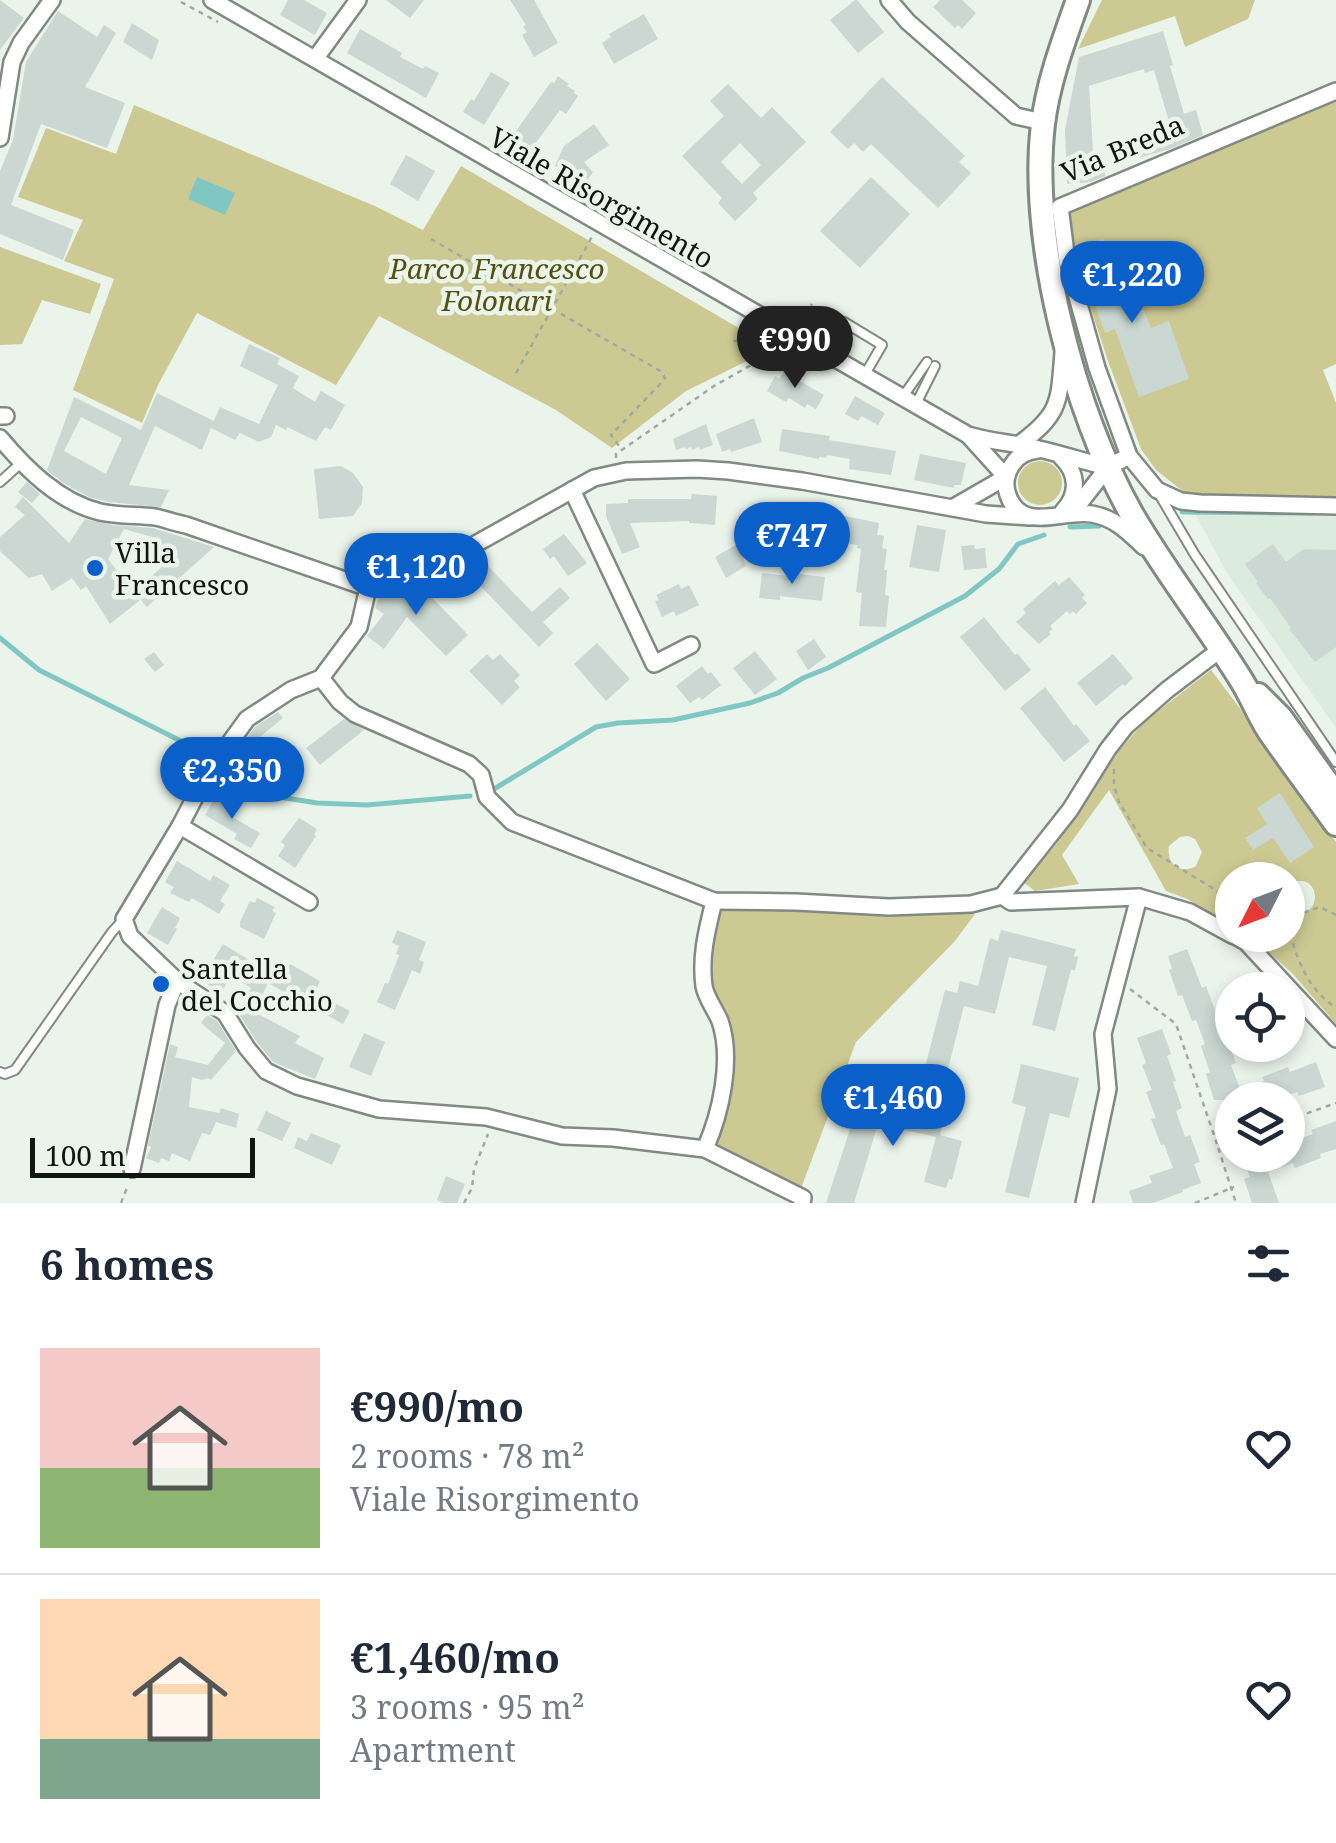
<!DOCTYPE html>
<meta charset="utf-8">
<style>
body{margin:0;font-family:"Noto Serif",serif;background:#f2f2f3;color:#1f2937;height:100vh;display:flex;flex-direction:column;font-size:38px;white-space:nowrap}
*{box-sizing:border-box;margin:0}
p{font-size:32px;color:#747a83}
.icon{flex:none;width:55px;height:55px;fill:none;stroke:currentColor;stroke-width:2;stroke-linecap:round;stroke-linejoin:round}
.map{position:relative;height:1203px;overflow:hidden}
.side{display:flex;flex-direction:column;background:#fff;flex:1}
.side>*{flex:none}
.needle{width:65px;rotate:228deg}
.tools{position:absolute;left:1215px;top:862px;display:grid;gap:20px}
.tools a{display:grid;place-items:center;width:90px;height:90px;border-radius:50%;background:#fff;box-shadow:0 5px 15px #0003;font-size:50px}
.scale{position:absolute;left:30px;bottom:25px;width:225px;box-sizing:border-box;padding-left:10px;border:5px solid #111512;border-top:0;font-size:28px;line-height:35px;white-space:nowrap;color:#111512;-webkit-text-stroke:8px #eaf4eb;paint-order:stroke}
.price{position:absolute;translate:-50% -85px;padding:0 22px;border-radius:35px;background:#0a5fc8;color:#fff;font-size:32px;line-height:65px;filter:drop-shadow(0 2px 5px #0008)}
.price::after{content:'';position:absolute;left:50%;top:60px;width:30px;height:22px;margin-left:-15px;background:inherit;clip-path:polygon(0 0,100% 0,50% 100%)}
.price.active{background:#222;color:#fff}
ul{padding:0;list-style:none}
li{display:flex;align-items:center;gap:30px;height:250px;padding:0 40px}
li+li{border-top:2px solid #e0e1e3}
li span{display:grid;place-items:center;flex:none;width:280px;height:200px;border-radius:0px;color:#555}
li>.icon{margin-inline-start:auto}
span .icon{width:120px;height:120px;fill:#fffc;stroke-width:1}
li b{font-size:42px}
h2{display:flex;justify-content:space-between;align-items:center;height:120px;padding:0 40px;font-size:42px}
.map>svg:first-child{display:block}
.built{fill:#dbebdd}
.green{fill:#ccc993;fill-rule:evenodd}
.water{fill:#80c7c4}
.lines{fill:none;stroke-linecap:round;stroke-linejoin:round}
.stream{stroke:#80c7c4;stroke-width:5}
.building{fill:#cad7d2;fill-rule:evenodd}
.lane-casing{stroke:#818a82;stroke-width:12}
.street-casing{stroke:#818a82;stroke-width:20}
.secondary-casing{stroke:#818a82;stroke-width:28}
.path{stroke:#a1a9a2;stroke-width:2.5;stroke-dasharray:5 5;stroke-linecap:butt}
.lane{stroke:#fff;stroke-width:8}
.street{stroke:#fff;stroke-width:15}
.secondary{stroke:#fff;stroke-width:22}
.poi-dot{fill:#0a5fc8;stroke:#eaf4eb;stroke-width:4}
.labels{text-anchor:middle;dominant-baseline:central;stroke-width:9;stroke-linejoin:round;paint-order:stroke}
.street-label{font-size:28px;fill:#111512;stroke:#eaf4eb}
.park-label{font-size:28px;font-style:italic;fill:#545010;stroke:#eaf4eb}
.poi-label{font-size:28px;fill:#111512;stroke:#eaf4eb;text-anchor:start}
</style>
<div class="map">
<svg width="1336" height="1203" viewBox="0 0 1336 1203">
<rect width="100%" height="100%" fill="#eaf4eb"/>
<path class="built" d="M1336,508V728L1227,573L1193,510Z"/>
<g class="green">
<path d="M1102,0H1255L1248,19L1185,47L1175,16L1078,49Z"/>
<path d="M1336,97V364L1323,370L1336,403V498L1203,497L1184,492L1156,470L1141,449L1108,361L1072,251L1068,211Z"/>
<path d="M134,105L377,207L423,230L461,166L773,348L686,391L612,448L556,410L379,316L336,385L197,313L158,385L142,423L73,390L114,279L64,261L83,220L18,197L46,128L116,154Z"/>
<path d="M0,247L101,284L90,314L42,300L22,344L0,345Z"/>
<circle cx="1040" cy="483" r="22"/>
<path d="M1211,670L1291,776L1336,842V1024L1293,974L1249,935H1288V909C1323,928 1325,867 1288,884V880H1232V924L1187,899L1166,891L1109,790L1062,855L1079,884L1035,891L1023,882L1055,846L1119,751L1144,722ZM1188,836L1195,839L1202,852L1196,866C1180,875 1166,864 1169,846L1180,837Z"/>
<path d="M718,907L886,914H975L955,941L856,1042L800,1191L712,1148L723,1124L732,1068L709,987V943Z"/>
</g>
<path class="water" d="M197,177L235,193L225,215L188,199Z"/>
<g class="lines">
<g class="stream">
<path d="M1182,512L1314,513"/>
<path d="M1070,527L1099,526"/>
<path d="M0,638L39,670L205,753"/>
<path d="M223,766L255,793L317,803L367,805L470,796"/>
<path d="M494,789L596,727L618,723L673,720L750,703L778,693L803,678L828,668L965,596L999,569L1018,544L1044,535"/>
</g>
</g>
<g class="building">
<path d="M0,0L24,18L0,50Z"/>
<path d="M288,0H304L327,13L315,35L280,15Z"/>
<path d="M386,0H424L410,18Z"/>
<path d="M510,0H534L558,43L534,57L522,35L527,32L523,27L526,25Z"/>
<path d="M855,0H857L884,32L858,53L830,20Z"/>
<path d="M940,0H962L976,13L962,29L958,25L955,28L933,7Z"/>
<path d="M58,11L97,37L104,25L116,33L85,87L125,103L107,148L41,124L11,205L74,230L63,260L0,234V171L13,140L26,62Z"/>
<path d="M644,14L658,39L614,64L602,43L611,37L609,34Z"/>
<path d="M132,23L159,40L152,60L123,42Z"/>
<path d="M360,29L402,53L400,57L423,69L425,66L439,73L426,98L347,53Z"/>
<path d="M1163,31L1173,65L1170,66L1184,114L1196,110L1203,135L1170,149L1138,158L1135,146L1173,135L1154,70L1145,73L1144,69L1089,86L1094,168L1105,167V176L1091,182L1067,184L1065,130L1079,57Z"/>
<path d="M491,72L510,83L484,125L463,112L471,99L474,101Z"/>
<path d="M558,76L569,84L567,86L575,91L574,93L578,96L566,114L560,110L532,148L520,140L523,136L516,131L551,82L554,83Z"/>
<path d="M882,77L965,156L959,162L971,173L938,208L871,144L863,152L854,143L848,149L830,132Z"/>
<path d="M728,84L761,118L772,107L806,142L753,193L758,199L735,221L718,203L722,198L682,156L724,116L710,101ZM740,143L761,165L742,184L721,162Z"/>
<path d="M594,124L609,145L584,162L593,172L586,182L555,166L564,146Z"/>
<path d="M406,155L435,171L418,201L390,184Z"/>
<path d="M871,177L910,214L860,268L820,231Z"/>
<path d="M1103,239L1131,315L1144,310L1151,328L1169,321L1189,379L1139,397L1115,329L1105,333L1078,259L1077,249Z"/>
<path d="M249,344L280,358L277,364L299,376L293,388L315,402L321,391L345,405L331,430L325,427L316,441L287,427L286,430L276,425L271,437L259,442L240,433L235,440L211,428L202,450L155,426L129,485L169,490L161,507L109,502L89,497L63,483L47,470L74,397L141,430L157,393L214,421L212,425L220,407L259,424L278,385L240,366ZM81,417L122,438L106,474L64,451Z"/>
<path d="M784,372L824,395L816,409L807,404L805,408L789,398L786,402L767,391L775,376L779,379Z"/>
<path d="M855,396L885,413L878,425L861,416L858,421L845,414Z"/>
<path d="M754,418L762,442L731,452L730,449L722,452L716,434Z"/>
<path d="M706,424L713,445L700,450L699,447L692,450L691,447L686,449L685,447L676,450L673,439Z"/>
<path d="M782,429L830,436L829,440L896,451L891,475L849,469L850,459L827,455L826,458L819,457V459L779,451Z"/>
<path d="M920,454L966,463L961,485H954V488L914,480Z"/>
<path d="M341,466L353,473L363,487L362,503L353,516L319,519L314,469Z"/>
<path d="M27,482L40,494L32,503L18,492Z"/>
<path d="M692,494L717,496L715,525L689,523V521L630,523L640,547L622,554L606,516V504L628,503V499H691Z"/>
<path d="M23,497L69,543L85,519L112,525L153,528L214,547L147,607L134,592L165,564L158,555L159,539L124,529L108,559L140,600L110,624L86,586L81,590L72,578L52,591L42,574L29,578L0,551V537L25,515L15,507Z"/>
<path d="M768,509L814,516L815,510L879,523L877,535L884,536L882,548L887,549L884,570H887L885,595L889,596L886,627L859,626L862,593L856,592L861,549L857,548V545L821,539L820,545L764,537Z"/>
<path d="M917,525L946,530L939,572L909,567Z"/>
<path d="M564,534L587,563L568,576L554,556L550,559L543,549Z"/>
<path d="M737,544L746,566L726,578L715,557Z"/>
<path d="M1273,544L1286,562L1304,549L1336,550V647L1315,662L1289,629L1291,628L1270,598L1268,599L1256,583L1258,582L1245,564Z"/>
<path d="M974,545L975,549L985,548L987,568L964,570L961,546Z"/>
<path d="M484,562L532,612L560,587L570,598L543,622L553,633L539,647L470,575Z"/>
<path d="M762,573L798,577V574L825,577L822,601L780,596V600L759,598Z"/>
<path d="M1069,577L1085,595L1082,598L1087,603L1076,614L1073,611L1070,614L1067,611L1050,626L1053,629L1049,632L1051,634L1039,644L1016,622L1026,613L1023,609L1055,581L1059,585Z"/>
<path d="M417,582L468,635L446,656L407,617L384,649L367,636L384,614L375,608L380,596Z"/>
<path d="M679,584L681,589L689,585L699,605L676,616L674,611L662,617L655,601L659,600L656,595Z"/>
<path d="M984,617L1015,655L1017,653L1031,670L1005,691L960,637Z"/>
<path d="M814,639L826,657L808,670L796,651Z"/>
<path d="M597,643L630,679L606,701L574,664Z"/>
<path d="M755,651L777,679L755,695L733,668Z"/>
<path d="M154,652L164,665L155,672L144,659Z"/>
<path d="M487,654L493,660L500,654L520,675L514,681L520,687L502,705L469,671Z"/>
<path d="M1113,654L1133,678L1125,686L1123,684L1096,706L1077,683Z"/>
<path d="M702,666L708,674L711,672L721,685L702,700L699,697L690,703L676,686Z"/>
<path d="M1045,687L1074,726L1076,724L1090,741L1064,762L1020,708Z"/>
<path d="M278,712L283,718L255,741L298,783L285,795L253,788L254,784L229,762L255,727Z"/>
<path d="M344,719L364,730L320,765L306,748Z"/>
<path d="M1280,793L1314,847L1290,863L1273,838L1253,850L1245,838L1267,824L1257,808Z"/>
<path d="M216,796L234,807L229,815L260,833L251,848L234,839L237,834L205,815Z"/>
<path d="M299,818L317,829L314,835L316,836L295,868L278,856L285,845L281,842Z"/>
<path d="M177,861L210,881L213,875L230,885L220,901L225,904L219,914L192,898L189,902L170,893L174,887L165,882Z"/>
<path d="M257,898L275,907L272,911L276,913L264,939L240,927V922L250,901L255,903Z"/>
<path d="M162,907L180,918L175,928L177,929L168,945L147,933Z"/>
<path d="M397,930L426,942L419,960L424,962L420,974L412,970L395,1010L377,1002L385,983L388,984L399,955L396,954L399,946L392,943Z"/>
<path d="M1001,930L1076,949L1074,956L1078,957L1075,970H1071L1055,1031L1032,1025L1047,966L1009,957L995,1014L964,1006L947,1073L925,1067L945,990L957,993L960,981L978,986L990,938L998,941Z"/>
<path d="M223,944L261,967L263,963L283,975L290,964L320,981L315,993L350,1011L343,1024L268,983L254,1012L300,1036L295,1043L324,1058L315,1079L273,1062L256,1041L239,1014L251,988L231,975L222,992L208,985L210,981L203,977Z"/>
<path d="M1187,949L1202,988L1206,986L1216,1013L1221,1011L1230,1036L1226,1037L1236,1063L1231,1065L1240,1089L1264,1081L1262,1077L1288,1067L1290,1072L1316,1062L1325,1087L1299,1096L1297,1092L1274,1100H1232L1231,1123L1223,1100H1214L1206,1074L1210,1072L1201,1046L1205,1044L1196,1020L1192,1021L1182,995L1178,996L1169,970L1172,969L1168,956Z"/>
<path d="M207,1015L217,1021L236,1051L211,1080L208,1078L202,1080L192,1077L189,1107L219,1113L221,1108L239,1114L236,1128L216,1122L210,1135L202,1133L190,1161L172,1153L169,1161L161,1158L159,1163L146,1158L151,1147L148,1146L170,1044L178,1047L175,1057L208,1065L225,1043L201,1023Z"/>
<path d="M1162,1029L1171,1054L1167,1056L1176,1081L1173,1082L1182,1108L1176,1111L1185,1137L1190,1135L1200,1162L1194,1164L1201,1183L1182,1190L1183,1192L1153,1203H1133L1129,1191L1152,1183L1149,1176L1173,1168L1164,1144L1161,1145L1151,1119L1156,1118L1146,1092L1152,1090L1142,1065L1146,1063L1137,1038Z"/>
<path d="M364,1033L385,1042L371,1076L349,1067Z"/>
<path d="M1021,1064L1079,1078L1069,1118L1050,1113L1029,1198L1005,1192L1026,1107L1012,1103Z"/>
<path d="M881,1100L944,1114L940,1135L962,1141L952,1180L949,1179L946,1188L924,1182L936,1137L878,1124L854,1203H826L854,1117L876,1123Z"/>
<path d="M266,1111L291,1123L282,1141L257,1130Z"/>
<path d="M1336,1121V1149L1320,1154L1321,1158L1295,1168L1293,1163L1268,1172L1279,1203H1252L1244,1179L1250,1177L1243,1159L1254,1155H1288V1143L1313,1134L1311,1130Z"/>
<path d="M311,1133L341,1145L332,1165L294,1148L298,1137L307,1141Z"/>
<path d="M446,1176L465,1184L457,1203H444L437,1200Z"/>
</g>
<g class="lines">
<defs>
<g id="lane">
<path d="M844,322L882,345L864,376"/>
<path d="M902,398L927,362"/>
<path d="M915,406L935,366"/>
<path d="M0,482L21,463"/>
<path d="M1159,494L1195,555L1336,762"/>
<path d="M0,1072L5,1074L15,1070L112,932L124,919"/>
</g>
<g id="street">
<path d="M212,0L968,435C991,442 1015,443 1039,449C1062,454 1085,462 1108,467"/>
<path d="M889,0L908,22L1016,116L1043,122"/>
<path d="M315,59L358,0"/>
<path d="M1336,91L1060,207L1067,261L1097,368L1129,456L1157,490L1181,501L1200,503L1336,506"/>
<path d="M0,138L12,62L21,43L52,0"/>
<path d="M0,416H6"/>
<path d="M968,435L1006,477"/>
<path d="M0,438C26,469 59,502 100,512C118,516 137,515 155,517C165,519 175,523 186,525L368,588"/>
<path d="M1018,445C1061,414 1059,402 1063,352"/>
<path d="M1038,450C1028,451 1018,455 1012,465C1006,473 1004,485 1008,495C1021,534 1063,509 1092,514C1115,518 1128,532 1144,547"/>
<path d="M1061,457C1078,473 1079,494 1063,511"/>
<path d="M572,490L654,664L691,645"/>
<path d="M954,507L1006,477"/>
<path d="M1072,513L1108,467L1129,456"/>
<path d="M368,588L359,627L321,678L291,690L247,719L207,774L180,826L124,919L130,936L177,981L225,1013L247,1048L266,1071L297,1086L379,1109L486,1117L562,1136L613,1138L705,1149L803,1198L802,1203"/>
<path d="M368,588L417,570L472,546L594,478L626,471L697,469L728,471L802,481L986,514L1030,517"/>
<path d="M321,678L340,702L355,714L469,764L481,775L487,797L512,822L714,901L796,902L889,907L971,904L1002,896L1070,810L1108,749L1126,726L1167,690L1221,649"/>
<path d="M180,826L309,902"/>
<path d="M1002,896L1011,902L1139,897"/>
<path d="M1233,935L1246,942L1336,1039"/>
<path d="M705,1149C721,1113 733,1059 720,1021C715,1009 706,998 704,986C700,956 707,930 714,901"/>
<path d="M132,1169L167,1005L177,981"/>
<path d="M1084,1203L1108,1089L1103,1034L1139,897L1190,912L1232,935"/>
</g>
<g id="secondary">
<path d="M1078,0C1064,40 1048,82 1043,124C1029,240 1074,412 1131,513C1164,570 1205,622 1240,678C1251,695 1258,714 1269,731C1291,763 1314,793 1336,824"/>
<path d="M1258,695L1280,717L1336,795"/>
</g>
</defs>
<use href="#lane" class="lane-casing"/>
<use href="#street" class="street-casing"/>
<use href="#secondary" class="secondary-casing"/>
<g class="path">
<path d="M181,2L218,22"/>
<path d="M431,239L662,372L665,378L663,381L611,435L622,450"/>
<path d="M801,323L812,304"/>
<path d="M733,341L756,340L762,336"/>
<path d="M516,373L593,235"/>
<path d="M616,458V454L714,386L783,347"/>
<path d="M1114,769V786L1119,802L1147,848L1232,900"/>
<path d="M1336,915L1320,907L1303,913L1290,934C1299,965 1309,989 1336,1008"/>
<path d="M1130,989L1176,1024L1217,1144"/>
<path d="M1288,1120L1336,1103"/>
<path d="M1232,1139L1217,1144L1236,1203"/>
<path d="M121,1203L128,1185"/>
<path d="M464,1203L472,1188L474,1169L488,1134"/>
<path d="M1195,1203L1234,1187"/>
</g>
<use href="#lane" class="lane"/>
<use href="#street" class="street"/>
<use href="#secondary" class="secondary"/>
</g>
<g class="poi-dot">
<circle cx="95" cy="568" r="10"/>
<circle cx="161" cy="984" r="10"/>
</g>
<g class="labels">
<g class="street-label">
<text transform="translate(1122 148) rotate(-23)">Via Breda</text>
<text transform="translate(602 197) rotate(30)">Viale Risorgimento</text>
</g>
<g class="park-label">
<text x="497" y="268">Parco Francesco<tspan x="497" dy="32">Folonari</tspan></text>
</g>
<g class="poi-label">
<text x="115" y="552">Villa<tspan x="115" dy="32">Francesco</tspan></text>
<text x="181" y="968">Santella<tspan x="181" dy="32">del Cocchio</tspan></text>
</g>
</g>
</svg>
<div class="tools">
<a><svg class="needle" viewBox="-14 -14 28 28"><path d="M0-13l5 13h-10z" fill="#e53935"/><path d="M0 13l5-13h-10z" fill="#747a83"/></svg></a>
<a><svg class="icon" aria-label="locate" viewBox="0 0 24 24"><circle cx="12" cy="12" r="6"/><path d="M12 2v4M12 18v4M2 12h4M18 12h4"/></svg></a>
<a><svg class="icon" aria-label="layers" viewBox="0 0 24 24"><path d="M12 4l9 5-9 5-9-5zM3 14l9 5 9-5"/></svg></a>
</div>
<div class="scale">100 m</div>
<b class="price" style="left:1132px;top:326px">€1,220</b>
<b class="price active" style="left:795px;top:391px">€990</b>
<b class="price" style="left:792px;top:587px">€747</b>
<b class="price" style="left:416px;top:618px">€1,120</b>
<b class="price" style="left:232px;top:822px">€2,350</b>
<b class="price" style="left:893px;top:1149px">€1,460</b>
</div>
<section class="side">
<h2>6 homes<svg class="icon" aria-label="filters" viewBox="0 0 24 24"><path d="M4 7h16M4 17h16"/><circle cx="9" cy="7" r="2"/><circle cx="15" cy="17" r="2"/></svg></h2>
<ul>
<li><span style="background:linear-gradient(#f6c9c9 60%,#8fb573 0)"><svg class="icon" aria-label="home" viewBox="0 0 24 24"><path d="M3 11l9-7 9 7M6 9v11h12V9"/></svg></span><div><b>€990/mo</b><p>2 rooms · 78 m²</p><p>Viale Risorgimento</p></div><svg class="icon" aria-label="heart" viewBox="0 0 24 24"><path d="M12 20l-8-8c-3-5 5-10 8-4 3-6 11-1 8 4z"/></svg></li>
<li><span style="background:linear-gradient(#ffd9b3 70%,#7fa58c 0)"><svg class="icon" aria-label="home" viewBox="0 0 24 24"><path d="M3 11l9-7 9 7M6 9v11h12V9"/></svg></span><div><b>€1,460/mo</b><p>3 rooms · 95 m²</p><p>Apartment</p></div><svg class="icon" aria-label="heart" viewBox="0 0 24 24"><path d="M12 20l-8-8c-3-5 5-10 8-4 3-6 11-1 8 4z"/></svg></li>
</ul>
</section>
